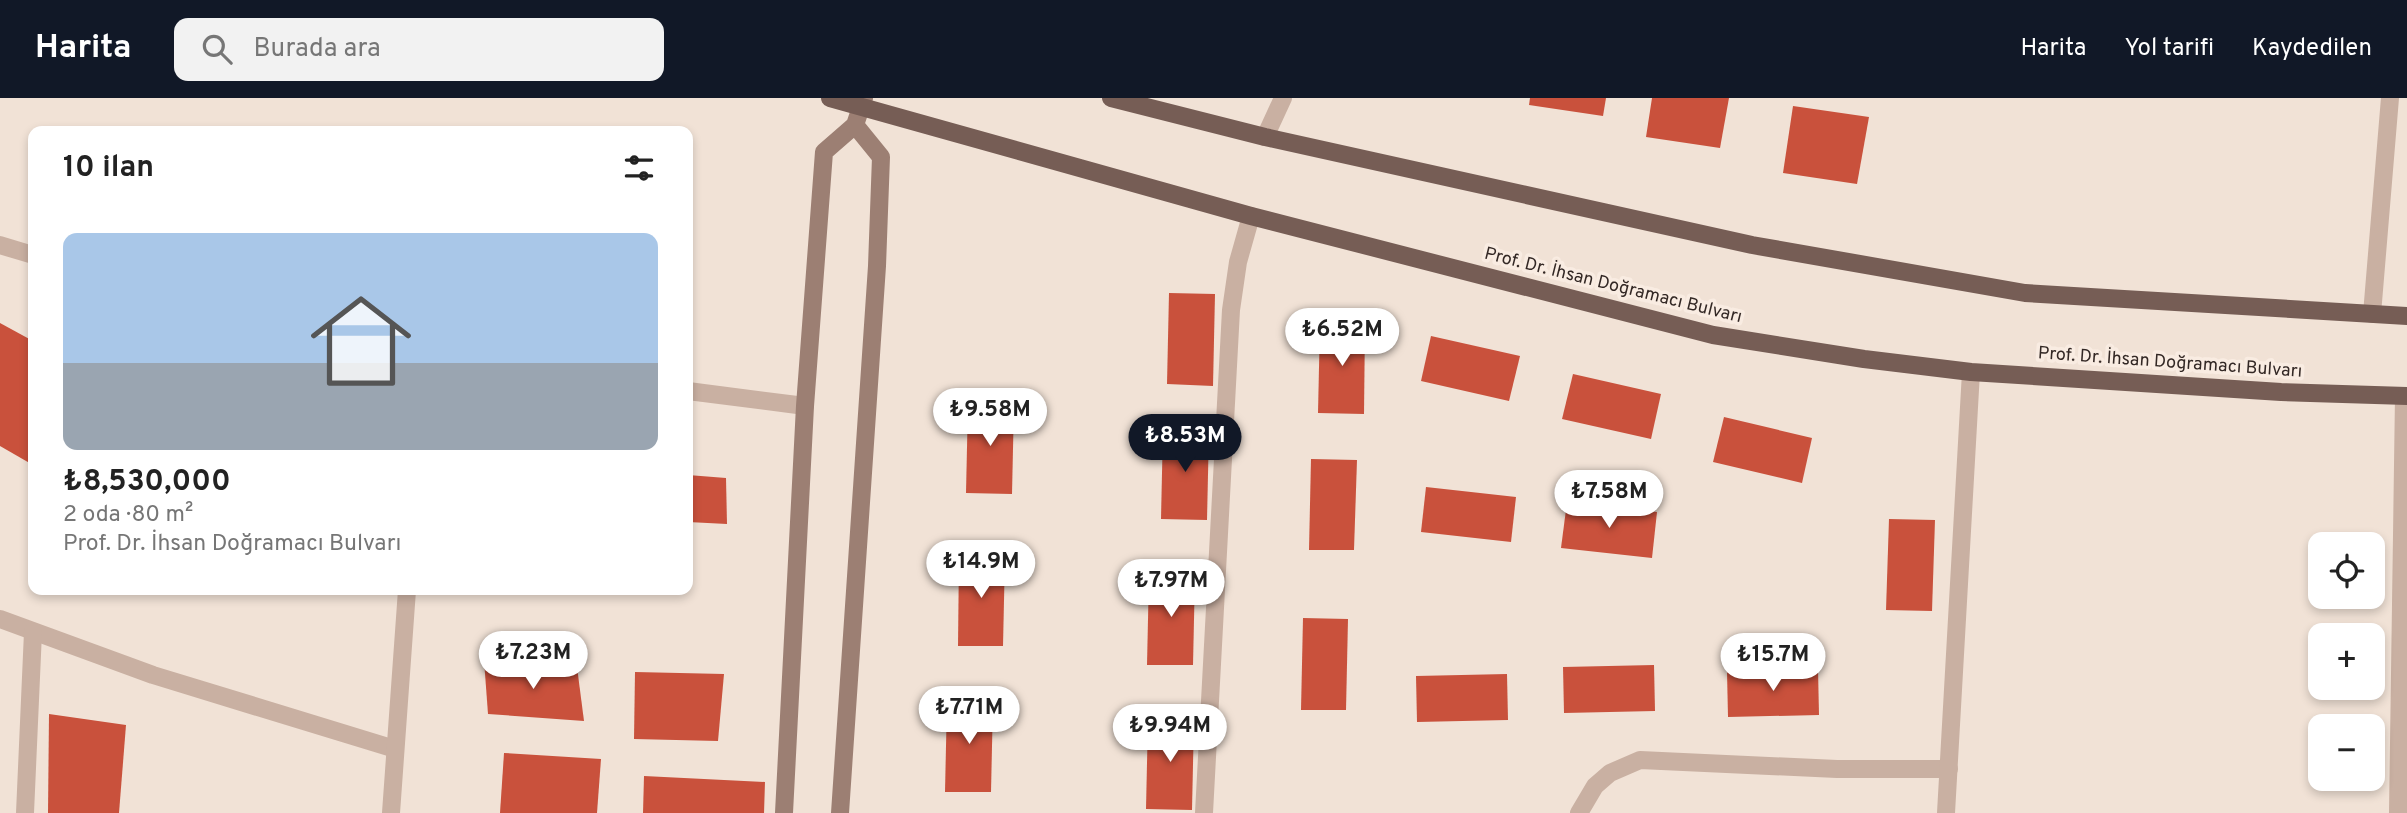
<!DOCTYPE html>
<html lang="tr">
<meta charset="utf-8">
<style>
body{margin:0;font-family:Overpass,sans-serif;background:#f2f2f2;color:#222;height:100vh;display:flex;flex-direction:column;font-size:26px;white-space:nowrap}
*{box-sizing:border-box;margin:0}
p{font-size:23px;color:#767676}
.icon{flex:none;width:38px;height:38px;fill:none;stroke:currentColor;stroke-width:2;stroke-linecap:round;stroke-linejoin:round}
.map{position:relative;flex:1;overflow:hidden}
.sheet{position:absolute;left:28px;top:28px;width:665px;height:469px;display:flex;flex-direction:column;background:#fff;border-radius:14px;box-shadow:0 4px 10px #0003}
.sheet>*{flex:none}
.tools{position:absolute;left:2308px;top:434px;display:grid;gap:14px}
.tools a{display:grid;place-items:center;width:77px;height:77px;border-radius:14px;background:#fff;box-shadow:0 4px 10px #0003;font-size:35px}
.price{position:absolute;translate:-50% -60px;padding:0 16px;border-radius:24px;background:#fff;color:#222;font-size:23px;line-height:46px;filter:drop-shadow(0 2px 4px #0008)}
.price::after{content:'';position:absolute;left:50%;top:42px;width:21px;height:16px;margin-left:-10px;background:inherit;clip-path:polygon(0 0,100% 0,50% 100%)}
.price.active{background:#111827;color:#fff}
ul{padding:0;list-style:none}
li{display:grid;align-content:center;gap:14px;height:371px;padding:0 35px}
li span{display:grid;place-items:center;height:217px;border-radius:14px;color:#555}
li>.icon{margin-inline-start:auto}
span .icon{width:126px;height:126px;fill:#fffc;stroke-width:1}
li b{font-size:30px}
h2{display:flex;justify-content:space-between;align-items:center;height:84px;padding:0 35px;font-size:30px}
header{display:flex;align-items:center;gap:42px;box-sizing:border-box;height:98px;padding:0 35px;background:#111827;color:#fff}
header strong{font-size:33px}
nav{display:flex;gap:38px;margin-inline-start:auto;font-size:24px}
.search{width:490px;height:63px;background:#f2f2f2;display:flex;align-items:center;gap:18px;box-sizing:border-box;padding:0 24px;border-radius:14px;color:#767676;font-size:26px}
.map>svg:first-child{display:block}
.building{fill:#c9513c}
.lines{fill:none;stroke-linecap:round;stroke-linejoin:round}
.lane{stroke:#c9b0a2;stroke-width:18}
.street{stroke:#c9b0a2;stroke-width:18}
.secondary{stroke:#9c7f73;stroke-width:18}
.primary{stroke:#765d55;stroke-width:18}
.labels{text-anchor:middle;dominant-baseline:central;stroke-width:7;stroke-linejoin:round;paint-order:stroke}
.street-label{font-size:18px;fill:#332825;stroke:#f9ece2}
</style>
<header>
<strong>Harita</strong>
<div class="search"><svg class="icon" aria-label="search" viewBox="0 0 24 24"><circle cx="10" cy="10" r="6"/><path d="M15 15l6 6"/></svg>Burada ara</div>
<nav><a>Harita</a><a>Yol tarifi</a><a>Kaydedilen</a></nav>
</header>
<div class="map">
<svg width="2407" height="715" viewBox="0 0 2407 715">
<rect width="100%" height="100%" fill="#f1e2d6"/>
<g class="building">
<path d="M1530,0H1606L1603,18L1529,7Z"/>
<path d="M1652,0H1729L1720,50L1646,39Z"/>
<path d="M1793,8L1869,19L1857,86L1783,75Z"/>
<path d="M1169,195L1215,196L1213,288L1167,286Z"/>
<path d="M1320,224L1365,225L1364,316L1318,315Z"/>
<path d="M0,225L33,243V367L0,348Z"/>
<path d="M1431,238L1520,258L1509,303L1421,283Z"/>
<path d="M1573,276L1661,296L1651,341L1562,321Z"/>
<path d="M968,304L1014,305L1012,396L966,395Z"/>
<path d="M1724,319L1812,340L1802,385L1713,364Z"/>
<path d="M1163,330L1209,331L1207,422L1161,421Z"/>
<path d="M1311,361L1357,362L1354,452H1309Z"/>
<path d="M688,377L726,380L727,426L688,424Z"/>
<path d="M1426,389L1516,399L1511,444L1421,434Z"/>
<path d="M1567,404L1657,414L1652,460L1561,450Z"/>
<path d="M1889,421L1935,422L1932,513L1886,512Z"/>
<path d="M959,457H1005L1003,548H958Z"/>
<path d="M1149,476H1195L1193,567H1147Z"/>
<path d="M1303,520L1348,521L1346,612H1301Z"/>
<path d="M484,562L577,569L584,623L488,616Z"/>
<path d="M1654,567L1655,613L1564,615L1563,569Z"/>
<path d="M1818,571L1819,617L1728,619L1727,574Z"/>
<path d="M635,574L724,576L718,643L634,641Z"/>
<path d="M1507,576L1508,622L1417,624L1416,578Z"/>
<path d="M947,603H993L991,694H945Z"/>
<path d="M49,616L126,627L119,715H48Z"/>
<path d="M1148,620L1194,621L1192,712L1146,711Z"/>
<path d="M504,655L601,661L597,715H500Z"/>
<path d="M644,678L765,684L764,715H643Z"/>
</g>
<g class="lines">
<path class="lane" d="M1265,39L1283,0"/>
<g class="street">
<path d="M0,147L33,157"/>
<path d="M2372,216L2390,0"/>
<path d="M688,293L805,308"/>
<path d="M0,521L153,577L395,651"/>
<path d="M25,715L33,534"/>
<path d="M391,715L407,492"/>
<path d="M1204,715L1231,212L1238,164L1251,118"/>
<path d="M1579,715L1595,688L1610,675L1640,662L1837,671H1949"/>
<path d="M1946,715L1971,274"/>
<path d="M2398,715L2404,298"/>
</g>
<g class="secondary">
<path d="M784,715L805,308L824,54L855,27L864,0"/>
<path d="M840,715L877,168L881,59L855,27"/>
</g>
<g class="primary">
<path d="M830,0L1251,118L1713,237L1864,261L1971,274L2281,294L2407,298"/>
<path d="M1111,0L1265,39L1752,147L2025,195L2407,218"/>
</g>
</g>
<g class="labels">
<g class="street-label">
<text transform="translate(1613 188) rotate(14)">Prof. Dr. İhsan Doğramacı Bulvarı</text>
<text transform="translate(2170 265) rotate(4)">Prof. Dr. İhsan Doğramacı Bulvarı</text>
</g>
</g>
</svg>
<div class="tools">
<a><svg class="icon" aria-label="locate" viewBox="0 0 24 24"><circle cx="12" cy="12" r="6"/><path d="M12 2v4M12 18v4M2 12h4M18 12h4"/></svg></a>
<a>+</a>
<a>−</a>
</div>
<b class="price" style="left:1342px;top:270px">₺6.52M</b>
<b class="price" style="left:990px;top:350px">₺9.58M</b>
<b class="price active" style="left:1185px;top:376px">₺8.53M</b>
<b class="price" style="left:1609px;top:432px">₺7.58M</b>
<b class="price" style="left:981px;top:502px">₺14.9M</b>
<b class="price" style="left:1171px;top:521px">₺7.97M</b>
<b class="price" style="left:533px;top:593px">₺7.23M</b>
<b class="price" style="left:1773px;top:595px">₺15.7M</b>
<b class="price" style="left:969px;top:648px">₺7.71M</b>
<b class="price" style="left:1170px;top:666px">₺9.94M</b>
<section class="sheet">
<h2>10 ilan<svg class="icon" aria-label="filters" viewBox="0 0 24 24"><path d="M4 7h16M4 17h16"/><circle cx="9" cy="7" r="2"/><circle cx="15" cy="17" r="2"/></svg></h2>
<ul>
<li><span style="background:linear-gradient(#a9c7e8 60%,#9aa5b1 0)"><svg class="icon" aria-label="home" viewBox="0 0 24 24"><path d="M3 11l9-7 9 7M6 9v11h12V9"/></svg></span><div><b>₺8,530,000</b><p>2 oda · 80 m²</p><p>Prof. Dr. İhsan Doğramacı Bulvarı</p></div></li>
</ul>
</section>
</div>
